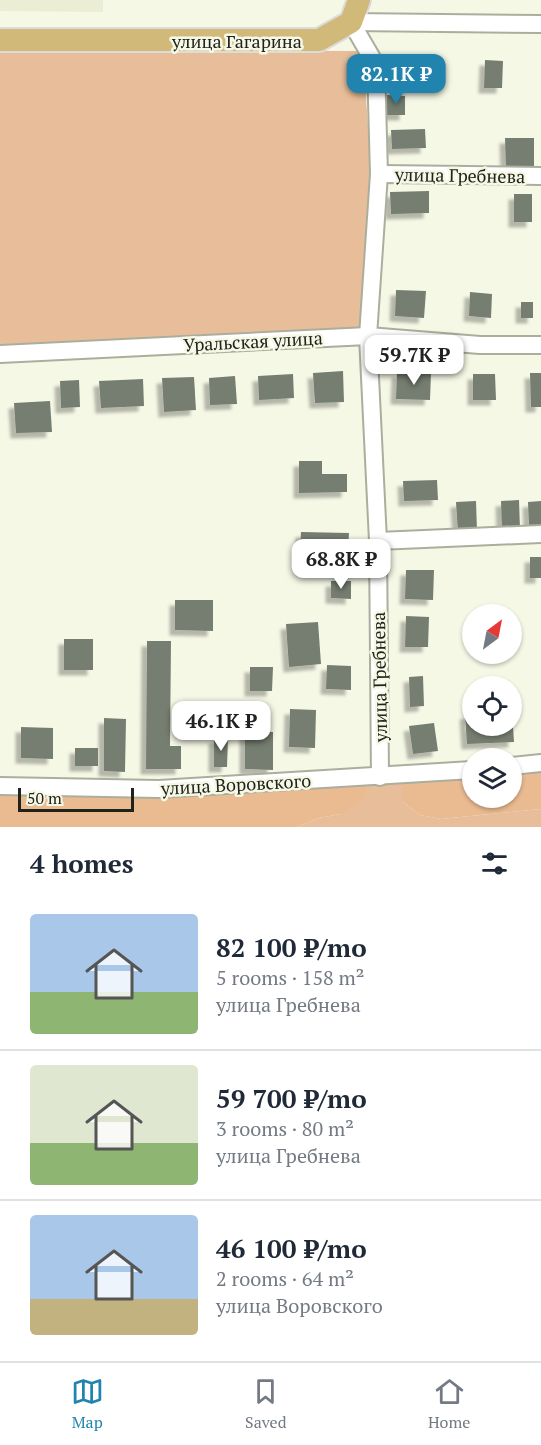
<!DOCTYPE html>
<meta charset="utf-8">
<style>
body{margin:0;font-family:"PT Serif",serif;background:#f2f2f3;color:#1f2937;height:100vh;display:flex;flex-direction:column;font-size:22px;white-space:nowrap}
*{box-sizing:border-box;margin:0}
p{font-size:20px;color:#747a83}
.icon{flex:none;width:33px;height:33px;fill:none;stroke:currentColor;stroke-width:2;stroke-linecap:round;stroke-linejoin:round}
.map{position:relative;height:827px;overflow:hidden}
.drawer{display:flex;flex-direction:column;background:#fff;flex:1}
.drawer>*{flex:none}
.needle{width:39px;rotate:32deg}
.controls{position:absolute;left:462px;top:604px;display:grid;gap:12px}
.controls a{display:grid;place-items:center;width:60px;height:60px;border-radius:50%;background:#fff;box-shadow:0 2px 4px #0004;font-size:30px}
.scale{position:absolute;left:18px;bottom:15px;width:116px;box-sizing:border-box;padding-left:6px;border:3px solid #21221c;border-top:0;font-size:16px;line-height:21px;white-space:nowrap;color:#21221c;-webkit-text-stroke:4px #f6f8e6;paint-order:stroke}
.price{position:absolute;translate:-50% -51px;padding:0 14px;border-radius:12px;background:#fff;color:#222;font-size:20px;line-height:39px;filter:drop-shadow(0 2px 3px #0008)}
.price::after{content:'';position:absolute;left:50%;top:36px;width:18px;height:14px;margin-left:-9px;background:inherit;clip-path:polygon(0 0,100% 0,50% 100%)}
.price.current{background:#2084ae;color:#fff}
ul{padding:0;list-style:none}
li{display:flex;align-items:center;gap:18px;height:150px;padding:0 30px}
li+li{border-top:2px solid #e0e1e3}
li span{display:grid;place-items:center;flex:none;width:168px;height:120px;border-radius:6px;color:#555}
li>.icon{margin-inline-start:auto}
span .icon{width:72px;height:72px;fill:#fffc;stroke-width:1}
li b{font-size:26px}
h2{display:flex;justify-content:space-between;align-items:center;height:72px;padding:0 30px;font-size:26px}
.menu{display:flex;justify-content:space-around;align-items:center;height:84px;border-top:2px solid #e0e1e3;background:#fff;font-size:16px;color:#747a83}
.menu a{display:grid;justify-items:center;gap:3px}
.menu .current{color:#2084ae}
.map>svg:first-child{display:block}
.built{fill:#ebedd4}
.green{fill:#e8be9a}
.forest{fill:#eabb91}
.building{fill:#757e71;filter:url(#shadow)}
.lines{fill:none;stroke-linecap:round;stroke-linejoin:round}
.minor-casing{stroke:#acae9d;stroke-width:20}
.major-casing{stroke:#dbdcdb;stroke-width:26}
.minor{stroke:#fff;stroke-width:16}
.major{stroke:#d1ba79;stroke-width:22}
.labels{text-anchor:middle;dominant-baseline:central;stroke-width:5;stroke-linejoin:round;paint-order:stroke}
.street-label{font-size:18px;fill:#21221c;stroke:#f6f8e6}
</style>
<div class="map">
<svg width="541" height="827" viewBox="0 0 541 827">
<defs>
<filter id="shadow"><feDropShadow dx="-5.5" dy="5.5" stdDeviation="1.5" flood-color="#0004"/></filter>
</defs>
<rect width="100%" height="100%" fill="#f6f8e6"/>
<path class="built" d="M0,0H103V12L0,11Z"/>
<g class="green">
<path d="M0,50L360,51L364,69L372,184L362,327L0,348Z"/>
<path d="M368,780L402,782V801L420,815L441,819L541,809V827H297L319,818L341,814Z"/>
</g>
<g class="forest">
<path d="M541,769V809L441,819L420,815L402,801V782L472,776V798H512V772Z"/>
<path d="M368,780L364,800L341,814L319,818L297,827H0V790Z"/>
</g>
<g class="building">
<path d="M392,56H409L410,77H393Z"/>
<path d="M485,60L503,61L502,88H484Z"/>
<path d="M387,95L405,96V115H387Z"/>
<path d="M425,129L426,148L392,149L391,130Z"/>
<path d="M505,138H534V169H506Z"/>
<path d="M429,191V213L391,214L390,192Z"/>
<rect x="514" y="194" width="18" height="28"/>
<path d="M396,290L426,291L424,318L395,316Z"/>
<path d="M470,292L492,294L491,318L469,316Z"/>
<rect x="521" y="302" width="12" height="16"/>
<path d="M343,371L344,402L315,403L313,373Z"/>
<path d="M397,372L431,373L430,400L396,399Z"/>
<path d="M530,373H541V407H531Z"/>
<path d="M293,374L294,398L259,400L258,376Z"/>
<path d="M473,374H495L496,400H473Z"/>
<path d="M235,376L237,404L210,405L209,378Z"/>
<path d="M194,377L196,410L164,412L162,378Z"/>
<path d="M143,379L144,406L101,408L99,381Z"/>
<path d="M79,380L80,407L61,408L60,381Z"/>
<path d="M50,401L52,432L16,433L14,403Z"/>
<path d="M299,461H322V474H347V492L299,493Z"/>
<path d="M437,480L438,500L404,501L403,481Z"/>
<path d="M519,500L520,529L502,530L501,501Z"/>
<path d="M476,501L477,531L458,532L456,502Z"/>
<path d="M541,501V526H529L528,502Z"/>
<path d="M301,532L349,533L348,550L300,549Z"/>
<rect x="530" y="557" width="11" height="21"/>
<path d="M406,570H434L433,600L405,599Z"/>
<path d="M331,581H351V599L331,598Z"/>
<path d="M175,600H213V631L175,630Z"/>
<path d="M406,616L429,617L428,647H405Z"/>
<path d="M318,622L321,664L289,667L286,624Z"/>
<rect x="64" y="639" width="29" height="31"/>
<path d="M147,641H171L170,746H181V769H146Z"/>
<path d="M327,665L351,666V690L326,689Z"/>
<path d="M250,667H273L272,691H250Z"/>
<path d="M423,676L424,706L410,707L409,677Z"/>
<path d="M290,709L316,710L315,748L289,747Z"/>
<path d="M472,713V726H513L514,742L467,744L465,714Z"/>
<path d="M104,718L126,719L125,772L104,771Z"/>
<path d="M434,723L438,751L413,754L409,726Z"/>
<path d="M21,727L53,728V759L21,758Z"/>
<path d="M245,732H273V770L245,769Z"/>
<path d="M214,738H228L227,767H214Z"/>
<rect x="75" y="748" width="23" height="18"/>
</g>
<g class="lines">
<defs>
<g id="minor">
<path d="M351,22L376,65L379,174L368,336L378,541L380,777"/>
<path d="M351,22L541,24"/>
<path d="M379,174L541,176"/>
<path d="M0,354L368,336L480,345H541"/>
<path d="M378,541L541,534"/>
<path d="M512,766L541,763"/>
<path d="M0,786L159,789L472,770"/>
</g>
<path id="major" d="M0,40H319L351,22L359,0"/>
</defs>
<use href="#minor" class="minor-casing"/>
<use href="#major" class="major-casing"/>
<use href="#minor" class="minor"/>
<use href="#major" class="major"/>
</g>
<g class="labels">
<g class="street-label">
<text x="237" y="41">улица Гагарина</text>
<text transform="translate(460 175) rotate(1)">улица Гребнева</text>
<text transform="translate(253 341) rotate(-3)">Уральская улица</text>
<text transform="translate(379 677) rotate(-91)">улица Гребнева</text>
<text transform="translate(236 784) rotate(-3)">улица Воровского</text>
</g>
</g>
</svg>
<div class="controls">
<a><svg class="needle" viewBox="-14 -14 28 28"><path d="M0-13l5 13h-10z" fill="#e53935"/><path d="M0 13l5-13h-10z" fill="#747a83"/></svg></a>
<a><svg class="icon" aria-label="locate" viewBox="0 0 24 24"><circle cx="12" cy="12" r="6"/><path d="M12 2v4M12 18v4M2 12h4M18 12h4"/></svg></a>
<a><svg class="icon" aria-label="layers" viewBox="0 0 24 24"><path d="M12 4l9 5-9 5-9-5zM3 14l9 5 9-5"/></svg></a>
</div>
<div class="scale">50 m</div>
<b class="price current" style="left:396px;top:105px">82.1K ₽</b>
<b class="price" style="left:414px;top:386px">59.7K ₽</b>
<b class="price" style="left:341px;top:590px">68.8K ₽</b>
<b class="price" style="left:221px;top:752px">46.1K ₽</b>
</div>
<section class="drawer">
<h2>4 homes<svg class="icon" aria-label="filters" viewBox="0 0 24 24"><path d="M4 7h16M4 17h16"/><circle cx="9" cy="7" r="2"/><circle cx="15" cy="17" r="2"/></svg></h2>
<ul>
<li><span style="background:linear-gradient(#a9c7e8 65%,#8fb573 0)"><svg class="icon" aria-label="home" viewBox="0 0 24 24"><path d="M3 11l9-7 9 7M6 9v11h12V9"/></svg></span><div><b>82 100 ₽/mo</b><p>5 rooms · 158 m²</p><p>улица Гребнева</p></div></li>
<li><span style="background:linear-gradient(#dfe7d0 65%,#8fb573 0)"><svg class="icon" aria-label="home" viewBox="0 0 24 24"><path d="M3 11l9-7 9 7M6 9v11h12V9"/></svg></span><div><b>59 700 ₽/mo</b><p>3 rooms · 80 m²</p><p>улица Гребнева</p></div></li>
<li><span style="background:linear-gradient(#a9c7e8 70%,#c2b280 0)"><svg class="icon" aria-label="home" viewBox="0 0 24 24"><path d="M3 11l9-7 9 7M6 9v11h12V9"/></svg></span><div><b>46 100 ₽/mo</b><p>2 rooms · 64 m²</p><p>улица Воровского</p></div></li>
</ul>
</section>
<nav class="menu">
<a class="current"><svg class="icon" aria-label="map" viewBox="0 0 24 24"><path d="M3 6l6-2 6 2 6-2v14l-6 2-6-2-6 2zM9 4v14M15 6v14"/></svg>Map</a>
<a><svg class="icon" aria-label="saved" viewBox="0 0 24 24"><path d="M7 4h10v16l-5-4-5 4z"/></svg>Saved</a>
<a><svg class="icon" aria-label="home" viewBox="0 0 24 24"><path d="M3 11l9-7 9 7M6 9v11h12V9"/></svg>Home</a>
</nav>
